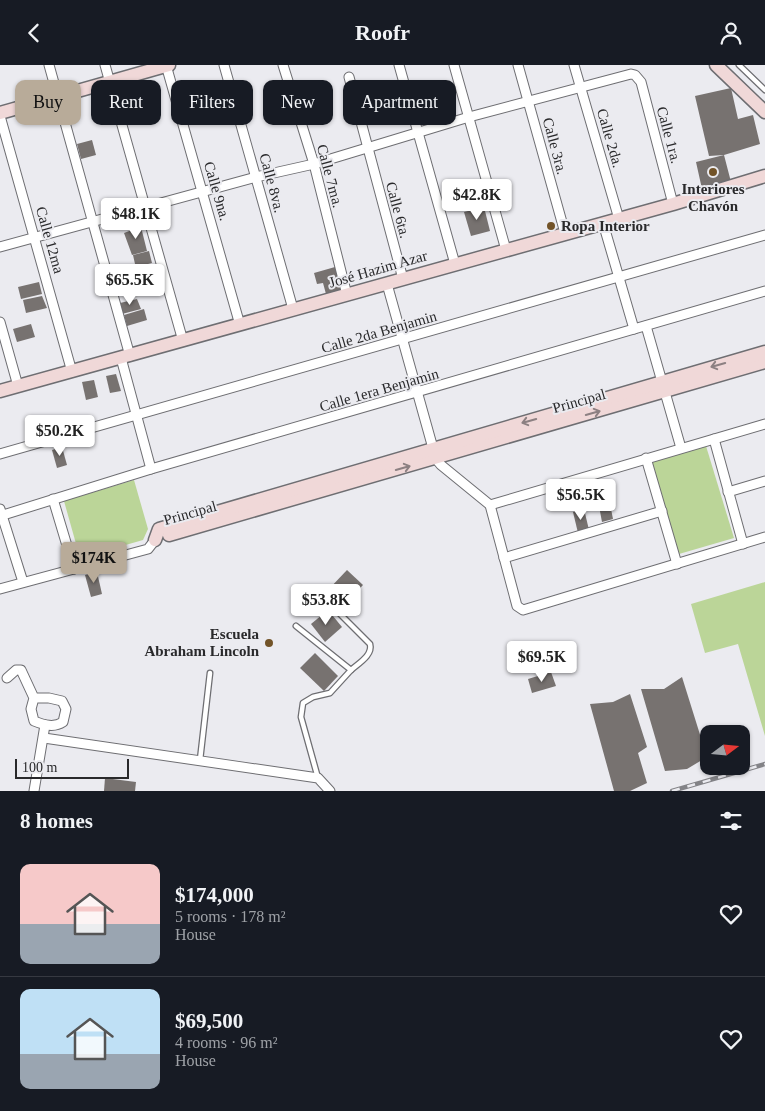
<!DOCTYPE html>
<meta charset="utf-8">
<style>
body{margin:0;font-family:Georgia,serif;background:#242831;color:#f1f3f6;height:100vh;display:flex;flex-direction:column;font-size:19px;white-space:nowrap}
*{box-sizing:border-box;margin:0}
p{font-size:16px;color:#9ea1a6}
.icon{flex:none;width:28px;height:28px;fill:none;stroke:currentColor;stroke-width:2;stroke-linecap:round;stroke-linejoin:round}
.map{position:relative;height:726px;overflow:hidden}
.sheet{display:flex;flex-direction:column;background:#171b24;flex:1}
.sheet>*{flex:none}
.top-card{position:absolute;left:15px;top:15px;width:500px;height:45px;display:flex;gap:10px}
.needle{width:32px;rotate:74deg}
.controls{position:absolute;left:700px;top:660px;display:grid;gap:10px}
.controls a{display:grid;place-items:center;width:50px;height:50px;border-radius:10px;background:#171b24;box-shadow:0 1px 4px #0004;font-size:25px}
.scale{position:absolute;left:15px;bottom:12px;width:114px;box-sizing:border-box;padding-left:5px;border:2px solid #29292b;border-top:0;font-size:14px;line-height:18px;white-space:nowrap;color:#29292b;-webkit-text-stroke:4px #ebebf0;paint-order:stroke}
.price{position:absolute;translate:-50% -42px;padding:0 11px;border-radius:5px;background:#fff;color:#222;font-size:16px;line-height:32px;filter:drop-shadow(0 1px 2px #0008)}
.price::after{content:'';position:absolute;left:50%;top:30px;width:15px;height:11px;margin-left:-8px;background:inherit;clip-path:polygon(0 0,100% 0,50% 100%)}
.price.current{background:#b8ab99;color:#111}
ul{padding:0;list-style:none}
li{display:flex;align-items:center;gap:15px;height:125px;padding:0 20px}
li+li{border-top:1px solid #363941}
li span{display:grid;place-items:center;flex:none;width:140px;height:100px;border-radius:10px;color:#555}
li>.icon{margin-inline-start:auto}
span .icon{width:60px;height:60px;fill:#fffc;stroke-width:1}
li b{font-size:21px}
h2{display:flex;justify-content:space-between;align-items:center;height:60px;padding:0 20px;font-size:21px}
.pill{padding:0 18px;border-radius:10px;background:#171b24;box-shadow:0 1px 4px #0004;font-size:18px;line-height:45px}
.pill.current{background:#b8ab99;color:#111}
header{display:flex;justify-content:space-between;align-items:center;height:65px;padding:0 20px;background:#171b24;font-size:22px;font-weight:800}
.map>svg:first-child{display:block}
.green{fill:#bbd598}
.building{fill:#777270}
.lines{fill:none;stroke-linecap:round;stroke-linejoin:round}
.lane-casing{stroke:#6e6e72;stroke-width:7}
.street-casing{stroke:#6e6e72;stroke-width:11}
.secondary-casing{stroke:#6e6e72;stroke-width:15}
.lane{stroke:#fff;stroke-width:4.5}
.street{stroke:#fff;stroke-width:9}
.secondary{stroke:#f0d8d8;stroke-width:12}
.rail-casing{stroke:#838387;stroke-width:4.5}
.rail{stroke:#ebebf0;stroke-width:2.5;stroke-dasharray:8;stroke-linecap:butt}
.oneway{stroke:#8c8082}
.poi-dot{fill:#725328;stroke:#ebebf0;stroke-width:2}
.labels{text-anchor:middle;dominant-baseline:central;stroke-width:4;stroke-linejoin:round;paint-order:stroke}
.street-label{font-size:15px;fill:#29292b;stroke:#ebebf0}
.poi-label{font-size:15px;font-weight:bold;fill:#29292b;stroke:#ebebf0}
</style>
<header><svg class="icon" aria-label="back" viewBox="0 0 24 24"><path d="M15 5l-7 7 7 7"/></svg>Roofr<svg class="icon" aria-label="person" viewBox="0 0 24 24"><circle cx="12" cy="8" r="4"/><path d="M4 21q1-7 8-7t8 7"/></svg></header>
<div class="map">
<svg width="765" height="726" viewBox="0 0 765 726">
<rect width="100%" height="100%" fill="#ebebf0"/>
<g class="green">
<path d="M706,381L734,473L679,489L651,397Z"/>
<path d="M134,415L148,464L143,475L80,493L64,436Z"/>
<path d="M765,517V671L738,579L705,588L691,539Z"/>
</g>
<g class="building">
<path d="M731,23L738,54L753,50L760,79L724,90L731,117L702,124L696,97L724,90L709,91L695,31Z"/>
<path d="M92,75L96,90L81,94L77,79Z"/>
<path d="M484,142L490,166L471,171L464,147Z"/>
<path d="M140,158L147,186L132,190L124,168L132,165L131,160Z"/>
<path d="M149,186L152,198L140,201L152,199L155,211L135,216L132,200L135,199L133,190Z"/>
<path d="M335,202L341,225L326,229L323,218L317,219L314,208Z"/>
<path d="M39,217L42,229L21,234L18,222Z"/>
<path d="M42,231L47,243L26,248L23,235Z"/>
<path d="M137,234L141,244L122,249L120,238Z"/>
<path d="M144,244L147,255L127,261L124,250Z"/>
<path d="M31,259L35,272L17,277L13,264Z"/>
<path d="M116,309L121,326L110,328L106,311Z"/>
<path d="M94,315L98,332L86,335L82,317Z"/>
<path d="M53,350L57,366L47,369L43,353Z"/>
<path d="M62,382L67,400L57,403L52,385Z"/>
<path d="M610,439L613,454L602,457L599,441Z"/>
<path d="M584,444L589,465L578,468L573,447Z"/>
<path d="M347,505L363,520L344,540L328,525Z"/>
<path d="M97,507L102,529L91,532L85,510Z"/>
<path d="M328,545L342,562L325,577L311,559Z"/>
<path d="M315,588L338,611L324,626L300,603Z"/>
<path d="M551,607L556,621L532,628L528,614Z"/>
<path d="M682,612L707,692L687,704L665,706L641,624H664Z"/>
<path d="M630,629L647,682L638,688L647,718L630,726H614L590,639L613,637Z"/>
<path d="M105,713L136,717L135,726H104Z"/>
</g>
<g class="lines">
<defs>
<g id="lane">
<path d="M739,0L765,25"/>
<path d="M318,527L370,579C373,590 359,598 351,605"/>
<path d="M296,561L351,605L330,628L313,632L303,638L301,652L318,713"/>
<path d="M200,695L210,608"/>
</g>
<g id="street">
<path d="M49,0L130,291"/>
<path d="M105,0L183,276"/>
<path d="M166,0L240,260"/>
<path d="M224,0L293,244"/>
<path d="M283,0L314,99L347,230"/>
<path d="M399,0L455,199"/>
<path d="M454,0L506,185"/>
<path d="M518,0L565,168"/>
<path d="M574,0L619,154"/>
<path d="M349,12L403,214"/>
<path d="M0,51L72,307"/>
<path d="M603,158L634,264"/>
<path d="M0,182L256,112L314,99L469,52L631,9L635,10L641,17L673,139"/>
<path d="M387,219L436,394L441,400L490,440L517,541L523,545L765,472"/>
<path d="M0,257L18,321"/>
<path d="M646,261L681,383"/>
<path d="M121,293L151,404"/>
<path d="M714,374L743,479"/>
<path d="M0,389L765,170"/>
<path d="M646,393L677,499"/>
<path d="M728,427L765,416"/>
<path d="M53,434L74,504"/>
<path d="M490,440L765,359"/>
<path d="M0,444L23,517"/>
<path d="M0,451L151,404L765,226"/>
<path d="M504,493L662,446"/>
<path d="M0,524L148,484L155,475"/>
<path d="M7,613L16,605H21L34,633L31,644L34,656C44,660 54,663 63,657L66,644L62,636L49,633H34"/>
<path d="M44,673L318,713L330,726"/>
<path d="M34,726L45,660"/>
</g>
<g id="secondary">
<path d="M716,0L765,47"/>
<path d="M0,48L169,0"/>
<path d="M0,326L673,139L765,111"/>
<path d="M169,470L765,297"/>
<path d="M155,475L159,464L765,287"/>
</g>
</defs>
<use href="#lane" class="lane-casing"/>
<use href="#street" class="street-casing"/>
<use href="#secondary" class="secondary-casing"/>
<use href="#lane" class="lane"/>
<use href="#street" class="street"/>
<use href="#secondary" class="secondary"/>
<defs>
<path id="rail" d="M672,726L765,699"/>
</defs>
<use href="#rail" class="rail-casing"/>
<use href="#rail" class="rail"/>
</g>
<defs><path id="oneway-shaft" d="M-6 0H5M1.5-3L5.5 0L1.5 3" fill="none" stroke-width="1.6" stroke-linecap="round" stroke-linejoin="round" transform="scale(1.25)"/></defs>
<g class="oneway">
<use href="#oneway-shaft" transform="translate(718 300) rotate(164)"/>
<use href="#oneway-shaft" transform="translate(593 348) rotate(-16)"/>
<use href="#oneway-shaft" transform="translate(529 356) rotate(164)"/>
<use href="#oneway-shaft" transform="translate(403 403) rotate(-16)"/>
</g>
<g class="poi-dot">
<circle cx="713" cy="107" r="5"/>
<circle cx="551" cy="161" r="5"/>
<circle cx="269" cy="578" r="5"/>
</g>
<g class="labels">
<g class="street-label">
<text transform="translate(669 70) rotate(75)">Calle 1ra.</text>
<text transform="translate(610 73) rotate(74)">Calle 2da.</text>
<text transform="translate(555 81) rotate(75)">Calle 3ra.</text>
<text transform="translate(330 111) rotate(75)">Calle 7ma.</text>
<text transform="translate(272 118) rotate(75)">Calle 8va.</text>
<text transform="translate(217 126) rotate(74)">Calle 9na.</text>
<text transform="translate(398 145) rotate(75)">Calle 6ta.</text>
<text transform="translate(50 175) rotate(74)">Calle 12ma</text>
<text transform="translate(378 204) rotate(-16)">José Hazim Azar</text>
<text transform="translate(379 267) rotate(-16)">Calle 2da Benjamin</text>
<text transform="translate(379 325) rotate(-16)">Calle 1era Benjamin</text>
<text transform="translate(579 336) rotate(-16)">Principal</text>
<text transform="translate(190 448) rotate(-16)">Principal</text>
</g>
<g class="poi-label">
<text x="713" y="124">Interiores<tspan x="713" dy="17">Chavón</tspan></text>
<text x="561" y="161" text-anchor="start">Ropa Interior</text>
<text x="259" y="569" text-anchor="end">Escuela<tspan x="259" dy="17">Abraham Lincoln</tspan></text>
</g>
</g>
</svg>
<div class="controls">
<a><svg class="needle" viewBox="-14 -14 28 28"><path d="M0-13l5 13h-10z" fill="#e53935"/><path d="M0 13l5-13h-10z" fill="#9ea1a6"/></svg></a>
</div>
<div class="scale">100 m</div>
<b class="price" style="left:477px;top:156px">$42.8K</b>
<b class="price" style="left:136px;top:175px">$48.1K</b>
<b class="price" style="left:130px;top:241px">$65.5K</b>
<b class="price" style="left:60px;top:392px">$50.2K</b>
<b class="price" style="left:581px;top:456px">$56.5K</b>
<b class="price current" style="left:94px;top:519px">$174K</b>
<b class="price" style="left:326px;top:561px">$53.8K</b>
<b class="price" style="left:542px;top:618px">$69.5K</b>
<div class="top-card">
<a class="pill current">Buy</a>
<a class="pill">Rent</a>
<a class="pill">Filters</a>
<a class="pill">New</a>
<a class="pill">Apartment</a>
</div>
</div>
<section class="sheet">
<h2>8 homes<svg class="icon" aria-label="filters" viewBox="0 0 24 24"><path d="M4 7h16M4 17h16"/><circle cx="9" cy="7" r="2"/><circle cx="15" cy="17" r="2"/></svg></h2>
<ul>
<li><span style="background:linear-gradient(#f6c9c9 60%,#9aa5b1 0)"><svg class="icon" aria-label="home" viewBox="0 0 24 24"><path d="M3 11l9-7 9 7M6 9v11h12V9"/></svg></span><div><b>$174,000</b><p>5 rooms · 178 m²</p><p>House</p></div><svg class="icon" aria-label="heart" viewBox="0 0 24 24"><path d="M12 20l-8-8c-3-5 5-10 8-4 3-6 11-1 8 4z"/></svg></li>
<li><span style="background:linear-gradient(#bfe0f5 65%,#9aa5b1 0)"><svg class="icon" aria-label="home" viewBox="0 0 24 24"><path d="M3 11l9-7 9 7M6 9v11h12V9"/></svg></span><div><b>$69,500</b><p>4 rooms · 96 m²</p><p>House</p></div><svg class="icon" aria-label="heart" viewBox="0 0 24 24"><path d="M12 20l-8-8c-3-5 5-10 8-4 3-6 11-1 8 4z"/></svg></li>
</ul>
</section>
